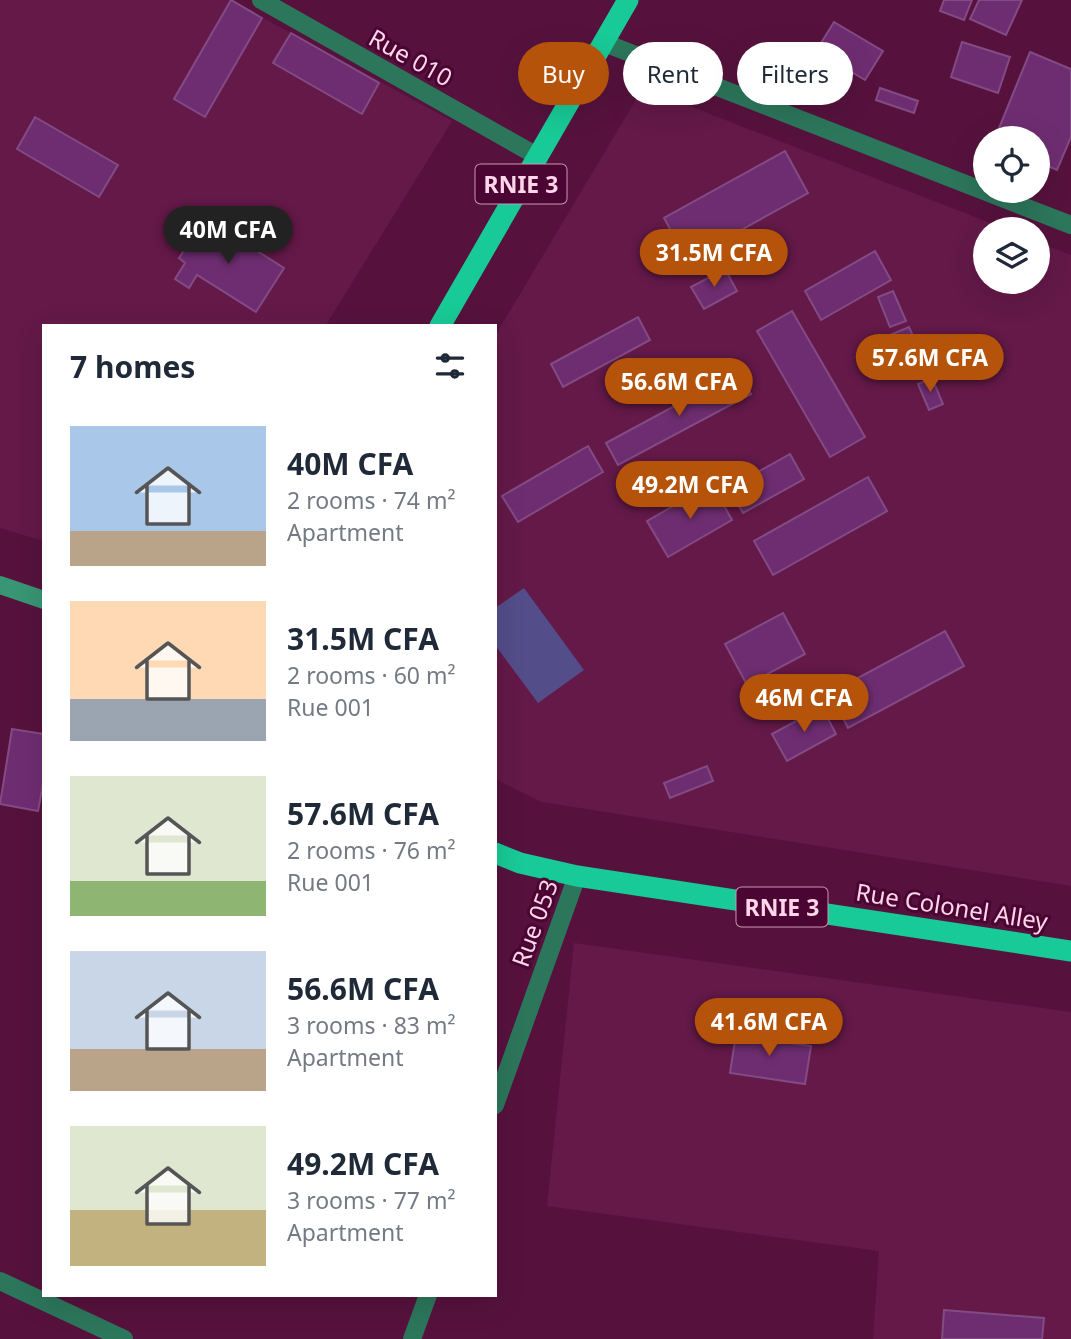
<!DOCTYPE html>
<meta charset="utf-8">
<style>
body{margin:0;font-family:"Noto Sans",sans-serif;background:#f6f6f7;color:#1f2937;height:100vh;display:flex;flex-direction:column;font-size:26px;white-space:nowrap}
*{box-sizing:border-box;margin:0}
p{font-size:23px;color:#747a83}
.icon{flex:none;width:38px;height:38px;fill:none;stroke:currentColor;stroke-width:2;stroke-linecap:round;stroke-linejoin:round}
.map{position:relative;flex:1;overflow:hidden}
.sheet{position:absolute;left:42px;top:324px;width:455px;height:973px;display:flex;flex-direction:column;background:#fff;border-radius:0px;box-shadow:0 7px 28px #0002}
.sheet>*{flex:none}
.hud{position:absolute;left:518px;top:42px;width:448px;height:63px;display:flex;gap:14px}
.buttons{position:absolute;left:973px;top:126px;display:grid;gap:14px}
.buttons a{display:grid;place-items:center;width:77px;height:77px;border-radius:50%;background:#fff;box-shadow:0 7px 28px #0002;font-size:35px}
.price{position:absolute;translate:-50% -60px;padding:0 16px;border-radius:24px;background:#b45309;color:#fff;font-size:23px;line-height:46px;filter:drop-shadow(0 2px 4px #0008)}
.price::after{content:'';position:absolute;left:50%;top:42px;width:21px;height:16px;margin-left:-10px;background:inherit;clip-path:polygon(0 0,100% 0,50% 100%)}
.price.on{background:#222;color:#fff}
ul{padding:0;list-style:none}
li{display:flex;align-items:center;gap:21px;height:175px;padding:0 28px}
li span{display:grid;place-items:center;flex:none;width:196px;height:140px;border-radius:0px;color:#555}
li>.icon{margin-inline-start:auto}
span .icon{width:84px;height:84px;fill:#fffc;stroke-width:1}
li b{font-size:30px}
h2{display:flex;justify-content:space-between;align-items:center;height:84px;padding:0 28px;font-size:30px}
.chip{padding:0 24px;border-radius:32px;background:#fff;box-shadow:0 7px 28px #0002;font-size:24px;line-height:63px}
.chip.on{background:#b45309;color:#fff}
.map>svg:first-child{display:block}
.built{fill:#641948}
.green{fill:#534d89}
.building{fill:#6f2d71;stroke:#834b84;stroke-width:2}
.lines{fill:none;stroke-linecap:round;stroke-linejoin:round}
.street{stroke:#2c765b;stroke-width:18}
.secondary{stroke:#389675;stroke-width:18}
.highway{stroke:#18ca97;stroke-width:21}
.labels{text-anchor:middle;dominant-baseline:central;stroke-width:6;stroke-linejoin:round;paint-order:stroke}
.shield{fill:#4a0533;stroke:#c997b3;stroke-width:2}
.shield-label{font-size:23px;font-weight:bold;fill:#ffd5ea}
.street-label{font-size:24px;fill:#ffd5ea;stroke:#4a0533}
</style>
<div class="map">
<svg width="1071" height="1339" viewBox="0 0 1071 1339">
<rect width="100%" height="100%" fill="#56123d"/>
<g class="built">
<path d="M0,0H230L452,121L326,325L44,326V541L0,528Z"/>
<path d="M643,88L1006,229H985V282H1038V242L1071,255V886L542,802L501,782L495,777V336Z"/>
<path d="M574,943L1071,1012V1339H873L879,1251L547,1206Z"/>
</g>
<path class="green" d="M524,588L584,670L538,703L495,645V608Z"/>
<g class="building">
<path d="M231,0L262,18L205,117L174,99Z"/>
<path d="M944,0H972L964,20L940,11Z"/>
<path d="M979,0H1022L1006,35L970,19Z"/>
<path d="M834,22L883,51L865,80L816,51Z"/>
<path d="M291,33L379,83L362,114L273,63Z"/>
<path d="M962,42L1010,57L998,93L951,77Z"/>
<path d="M1030,52L1071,69V137L1057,170L1038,162V138H995Z"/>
<path d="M880,88L918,101L914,113L876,100Z"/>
<path d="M35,117L118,165L99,197L17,149Z"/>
<path d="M785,151L808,193L687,260L664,218Z"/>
<path d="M205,218L284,268L256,312L197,275L189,288L175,279L185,263L179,258Z"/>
<path d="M875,251L891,280L821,320L805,291Z"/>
<path d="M725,269L737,291L704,309L691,287Z"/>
<path d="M893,291L906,321L890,327L878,297Z"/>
<path d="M792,311L865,437L830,457L757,331Z"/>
<path d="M638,317L650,340L563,387L551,364Z"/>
<path d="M909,327L917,345L886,358L878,340Z"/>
<path d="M918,352L925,371L914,374L908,355Z"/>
<path d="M739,371L751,394L618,465L606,443Z"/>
<path d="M932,378L943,404L929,410L918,384Z"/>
<path d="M588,446L603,472L518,522L502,496Z"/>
<path d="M790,454L804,479L743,513L729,488Z"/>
<path d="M868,477L887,511L773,575L754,541Z"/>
<path d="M712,484L732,520L668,557L647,521Z"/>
<path d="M783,613L805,654L747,685L725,644Z"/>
<path d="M945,631L964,666L848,728L830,693Z"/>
<path d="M822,707L836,734L787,761L772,734Z"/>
<path d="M12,729L44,734V779L38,811L0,804Z"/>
<path d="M707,766L713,781L670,798L664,783Z"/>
<path d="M737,1027L761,1031L760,1038L811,1046L805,1084L730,1073Z"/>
<path d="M944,1310L1044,1318L1042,1339H942Z"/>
</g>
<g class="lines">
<g class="street">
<path d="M261,0L537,156"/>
<path d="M602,42L1071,225"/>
<path d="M495,1105L577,876"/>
<path d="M0,1281L124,1339"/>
<path d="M412,1339L428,1295"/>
</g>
<path class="secondary" d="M0,585L44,600"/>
<g class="highway">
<path d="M440,326L628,0"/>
<path d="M495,853L520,863L577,876L1071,951"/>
</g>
</g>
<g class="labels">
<g class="shield">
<rect x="475.5" y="164.5" width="91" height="39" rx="5"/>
<rect x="736.5" y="887.5" width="91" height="39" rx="5"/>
</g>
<g class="shield-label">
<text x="521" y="184">RNIE 3</text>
<text x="782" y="907">RNIE 3</text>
</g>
<g class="street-label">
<text transform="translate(411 57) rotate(29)">Rue 010</text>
<text transform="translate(952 906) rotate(9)">Rue Colonel Alley</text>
<text transform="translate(534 923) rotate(-70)">Rue 053</text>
</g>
</g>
</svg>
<div class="buttons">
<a><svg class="icon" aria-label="locate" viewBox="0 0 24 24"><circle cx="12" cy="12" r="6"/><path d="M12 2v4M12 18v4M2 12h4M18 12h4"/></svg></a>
<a><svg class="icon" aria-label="layers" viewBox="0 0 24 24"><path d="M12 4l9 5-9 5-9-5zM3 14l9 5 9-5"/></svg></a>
</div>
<b class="price on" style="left:228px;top:266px">40M CFA</b>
<b class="price" style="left:714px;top:289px">31.5M CFA</b>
<b class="price" style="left:930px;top:394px">57.6M CFA</b>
<b class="price" style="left:679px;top:418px">56.6M CFA</b>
<b class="price" style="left:690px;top:521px">49.2M CFA</b>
<b class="price" style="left:804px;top:734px">46M CFA</b>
<b class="price" style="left:769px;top:1058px">41.6M CFA</b>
<div class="hud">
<a class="chip on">Buy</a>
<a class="chip">Rent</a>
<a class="chip">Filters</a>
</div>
<section class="sheet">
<h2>7 homes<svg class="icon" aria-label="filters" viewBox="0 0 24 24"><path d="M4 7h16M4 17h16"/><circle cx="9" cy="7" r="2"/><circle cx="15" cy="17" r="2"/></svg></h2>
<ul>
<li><span style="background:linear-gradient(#a9c7e8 75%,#b9a48a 0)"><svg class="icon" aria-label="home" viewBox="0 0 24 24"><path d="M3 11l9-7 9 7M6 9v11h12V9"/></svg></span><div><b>40M CFA</b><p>2 rooms · 74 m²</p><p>Apartment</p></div></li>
<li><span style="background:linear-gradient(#ffd9b3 70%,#9aa5b1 0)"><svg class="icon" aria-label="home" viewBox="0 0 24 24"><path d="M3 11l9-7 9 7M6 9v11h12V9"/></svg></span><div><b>31.5M CFA</b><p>2 rooms · 60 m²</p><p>Rue 001</p></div></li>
<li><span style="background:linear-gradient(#dfe7d0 75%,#8fb573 0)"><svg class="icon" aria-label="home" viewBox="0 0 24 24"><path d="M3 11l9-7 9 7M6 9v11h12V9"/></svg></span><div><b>57.6M CFA</b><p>2 rooms · 76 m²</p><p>Rue 001</p></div></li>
<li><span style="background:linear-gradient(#c9d6e8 70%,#b9a48a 0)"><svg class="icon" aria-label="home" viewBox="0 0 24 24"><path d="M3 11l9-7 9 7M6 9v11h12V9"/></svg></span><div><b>56.6M CFA</b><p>3 rooms · 83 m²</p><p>Apartment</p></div></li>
<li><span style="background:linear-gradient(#dfe7d0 60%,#c2b280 0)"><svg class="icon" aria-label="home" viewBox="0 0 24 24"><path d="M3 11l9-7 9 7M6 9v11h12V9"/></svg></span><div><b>49.2M CFA</b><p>3 rooms · 77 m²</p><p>Apartment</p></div></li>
</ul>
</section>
</div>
